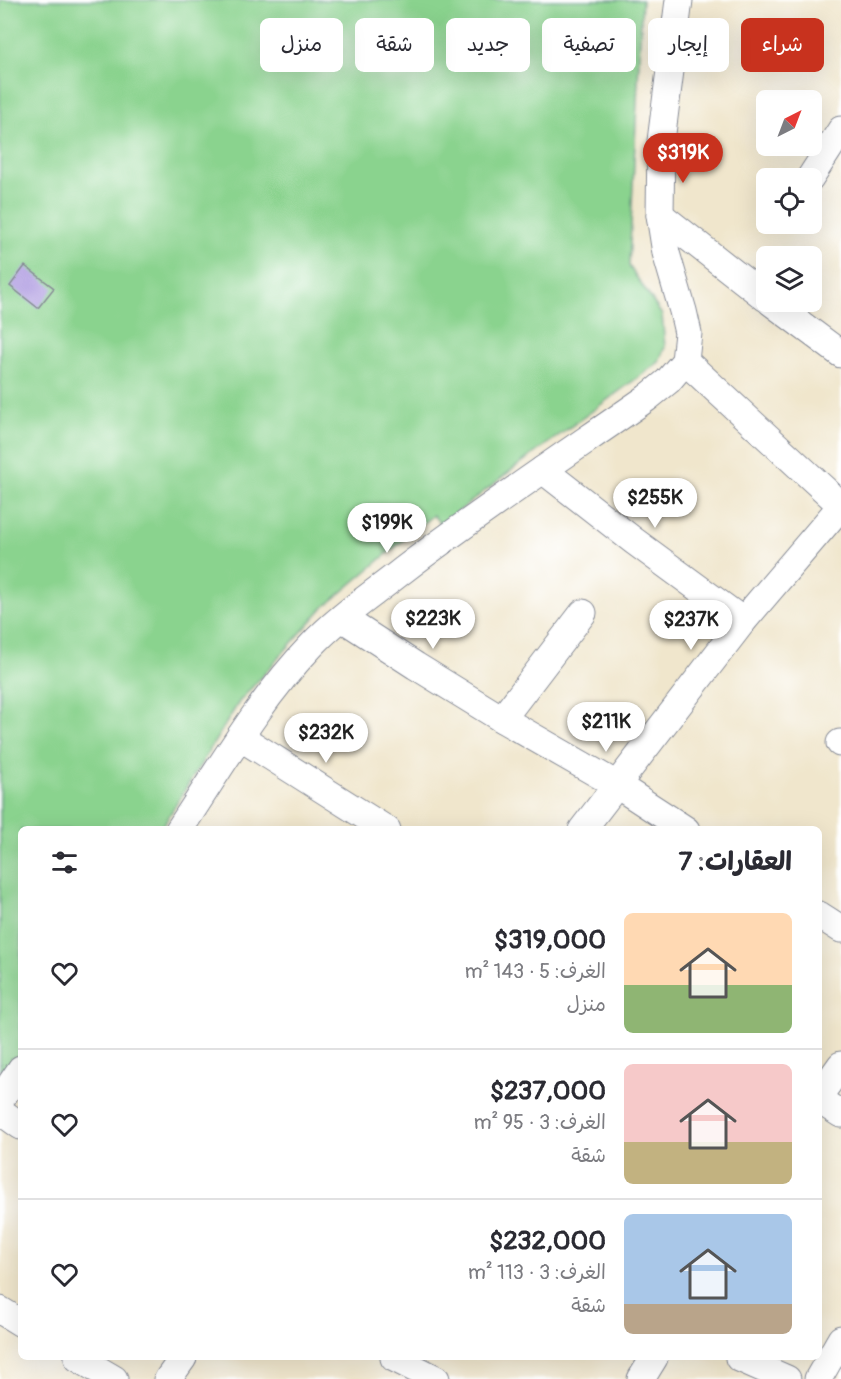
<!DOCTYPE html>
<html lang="ar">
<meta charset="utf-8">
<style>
body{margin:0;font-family:Pangolin,"Playpen Sans Arabic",sans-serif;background:#f2f2f3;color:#2b2b33;direction:rtl;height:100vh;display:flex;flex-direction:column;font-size:22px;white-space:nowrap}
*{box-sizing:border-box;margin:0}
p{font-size:20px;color:#7c7c81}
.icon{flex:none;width:33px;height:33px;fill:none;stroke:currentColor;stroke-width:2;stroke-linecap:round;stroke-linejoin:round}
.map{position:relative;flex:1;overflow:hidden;direction:ltr}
.details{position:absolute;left:18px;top:826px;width:804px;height:534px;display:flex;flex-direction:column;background:#fff;border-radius:9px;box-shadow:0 6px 24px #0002;direction:rtl}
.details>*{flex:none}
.hud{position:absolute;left:18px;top:18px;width:806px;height:54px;direction:rtl;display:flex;gap:12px}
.needle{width:39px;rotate:42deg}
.tools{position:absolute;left:756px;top:90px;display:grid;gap:12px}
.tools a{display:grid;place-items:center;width:66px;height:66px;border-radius:9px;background:#fff;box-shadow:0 6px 24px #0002;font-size:30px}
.price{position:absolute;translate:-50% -51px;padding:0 14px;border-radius:21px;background:#fff;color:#222;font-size:20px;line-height:39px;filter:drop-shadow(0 2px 3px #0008)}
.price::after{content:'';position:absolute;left:50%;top:36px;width:18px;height:14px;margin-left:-9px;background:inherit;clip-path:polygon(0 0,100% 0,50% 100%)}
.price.selected{background:#c8321e;color:#fff}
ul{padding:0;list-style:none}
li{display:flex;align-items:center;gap:18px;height:150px;padding:0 30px}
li+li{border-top:2px solid #e1e1e2}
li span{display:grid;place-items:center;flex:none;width:168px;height:120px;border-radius:9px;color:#555}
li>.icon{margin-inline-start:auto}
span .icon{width:72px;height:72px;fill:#fffc;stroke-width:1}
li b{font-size:26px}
h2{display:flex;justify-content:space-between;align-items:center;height:72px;padding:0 30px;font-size:26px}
.chip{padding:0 21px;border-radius:9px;background:#fff;box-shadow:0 6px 24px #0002;font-size:21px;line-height:54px}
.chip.selected{background:#c8321e;color:#fff}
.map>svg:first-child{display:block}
.green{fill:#8ad38e;stroke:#528176;stroke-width:1.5}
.building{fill:#ab97df}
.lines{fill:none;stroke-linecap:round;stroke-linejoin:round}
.minor-casing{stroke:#868a95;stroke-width:29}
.minor{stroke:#fff;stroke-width:27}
</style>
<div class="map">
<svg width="841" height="1379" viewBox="0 0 841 1379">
<rect width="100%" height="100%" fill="#fff"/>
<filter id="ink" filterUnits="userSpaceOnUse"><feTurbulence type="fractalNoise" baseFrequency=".0167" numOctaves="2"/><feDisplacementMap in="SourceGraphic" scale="12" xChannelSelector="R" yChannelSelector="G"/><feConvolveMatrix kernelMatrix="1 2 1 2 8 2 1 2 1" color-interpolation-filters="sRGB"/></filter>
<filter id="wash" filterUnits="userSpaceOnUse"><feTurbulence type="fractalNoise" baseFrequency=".008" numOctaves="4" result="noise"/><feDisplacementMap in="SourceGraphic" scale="24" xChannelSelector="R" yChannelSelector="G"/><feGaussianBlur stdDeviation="1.35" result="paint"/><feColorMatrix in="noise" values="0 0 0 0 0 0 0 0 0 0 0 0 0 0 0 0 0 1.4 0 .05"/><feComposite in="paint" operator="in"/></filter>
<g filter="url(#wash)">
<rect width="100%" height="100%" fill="#f0e6cc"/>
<path class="green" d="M0,0H642L629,266L662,315L665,347L659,362L513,469L441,525L433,515L322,609L239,702L161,829L21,830V1050L10,1066L0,1071Z"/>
<g id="blocks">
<path class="building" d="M25,266L54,288L38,308L10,286Z"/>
</g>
</g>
<g filter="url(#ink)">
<use href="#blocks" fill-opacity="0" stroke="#868a95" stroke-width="1.5"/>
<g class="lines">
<defs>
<g id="minor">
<path d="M810,178L841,130"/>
<path d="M660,215L766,298"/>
<path d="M771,302L841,354"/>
<path d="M685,361L841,505"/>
<path d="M543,470L634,541L743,621"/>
<path d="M342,618L416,666L502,719L617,785L686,830"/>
<path d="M502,719L583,613"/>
<path d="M240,737L387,830"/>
<path d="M840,743H841"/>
<path d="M179,830C220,768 260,699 311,646C338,617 372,595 402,571C482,510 565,455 647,398L668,381L685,361L688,333L683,311L666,253L660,215L661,141L679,0"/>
<path d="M582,830L743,621L841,506"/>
<path d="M819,915L841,929"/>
<path d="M819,1096L841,1065"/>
<path d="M0,1100L21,1069"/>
<path d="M819,1100L841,1114"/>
<path d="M0,1111L21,1126"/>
<path d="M0,1310L21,1323"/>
<path d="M78,1358L114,1379"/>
<path d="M394,1358L436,1379"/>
<path d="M739,1358L787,1379"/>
<path d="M168,1379L183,1358"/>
<path d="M641,1379L654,1358"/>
<path d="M818,1379L841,1339"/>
</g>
</defs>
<use href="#minor" class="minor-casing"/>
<use href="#minor" class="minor"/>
</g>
</g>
</svg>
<div class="tools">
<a><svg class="needle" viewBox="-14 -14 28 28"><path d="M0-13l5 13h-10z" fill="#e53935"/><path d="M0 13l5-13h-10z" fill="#7c7c81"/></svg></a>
<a><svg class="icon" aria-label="locate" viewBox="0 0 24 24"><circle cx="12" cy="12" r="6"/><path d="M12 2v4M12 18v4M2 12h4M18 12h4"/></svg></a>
<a><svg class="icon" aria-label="layers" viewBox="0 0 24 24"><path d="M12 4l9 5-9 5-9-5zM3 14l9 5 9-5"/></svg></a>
</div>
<b class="price selected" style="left:683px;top:184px">$319K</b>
<b class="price" style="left:655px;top:529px">$255K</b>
<b class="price" style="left:387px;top:554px">$199K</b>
<b class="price" style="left:433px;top:650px">$223K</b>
<b class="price" style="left:691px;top:651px">$237K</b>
<b class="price" style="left:606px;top:753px">$211K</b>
<b class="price" style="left:326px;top:764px">$232K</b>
<div class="hud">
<a class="chip selected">شراء</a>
<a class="chip">إيجار</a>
<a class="chip">تصفية</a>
<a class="chip">جديد</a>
<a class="chip">شقة</a>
<a class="chip">منزل</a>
</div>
<section class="details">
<h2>العقارات: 7<svg class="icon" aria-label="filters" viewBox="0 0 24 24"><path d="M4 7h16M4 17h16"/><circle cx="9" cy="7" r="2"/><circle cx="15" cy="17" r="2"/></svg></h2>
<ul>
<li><span style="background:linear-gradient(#ffd9b3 60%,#8fb573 0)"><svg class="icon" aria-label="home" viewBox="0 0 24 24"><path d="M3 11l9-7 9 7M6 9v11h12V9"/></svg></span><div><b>$319,000</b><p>الغرف: 5 · 143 m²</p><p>منزل</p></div><svg class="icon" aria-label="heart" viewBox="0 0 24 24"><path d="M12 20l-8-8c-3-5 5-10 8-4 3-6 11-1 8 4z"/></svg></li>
<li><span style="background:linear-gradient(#f6c9c9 65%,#c2b280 0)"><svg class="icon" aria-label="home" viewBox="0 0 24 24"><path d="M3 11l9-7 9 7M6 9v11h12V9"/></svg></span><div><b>$237,000</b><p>الغرف: 3 · 95 m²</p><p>شقة</p></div><svg class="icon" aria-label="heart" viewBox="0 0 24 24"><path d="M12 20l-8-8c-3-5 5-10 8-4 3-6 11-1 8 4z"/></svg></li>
<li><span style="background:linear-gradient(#a9c7e8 75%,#b9a48a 0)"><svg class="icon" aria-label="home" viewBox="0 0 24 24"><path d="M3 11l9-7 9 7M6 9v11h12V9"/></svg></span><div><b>$232,000</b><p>الغرف: 3 · 113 m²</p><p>شقة</p></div><svg class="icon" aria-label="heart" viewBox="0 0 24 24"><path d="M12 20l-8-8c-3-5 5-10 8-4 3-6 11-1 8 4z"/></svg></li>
</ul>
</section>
</div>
